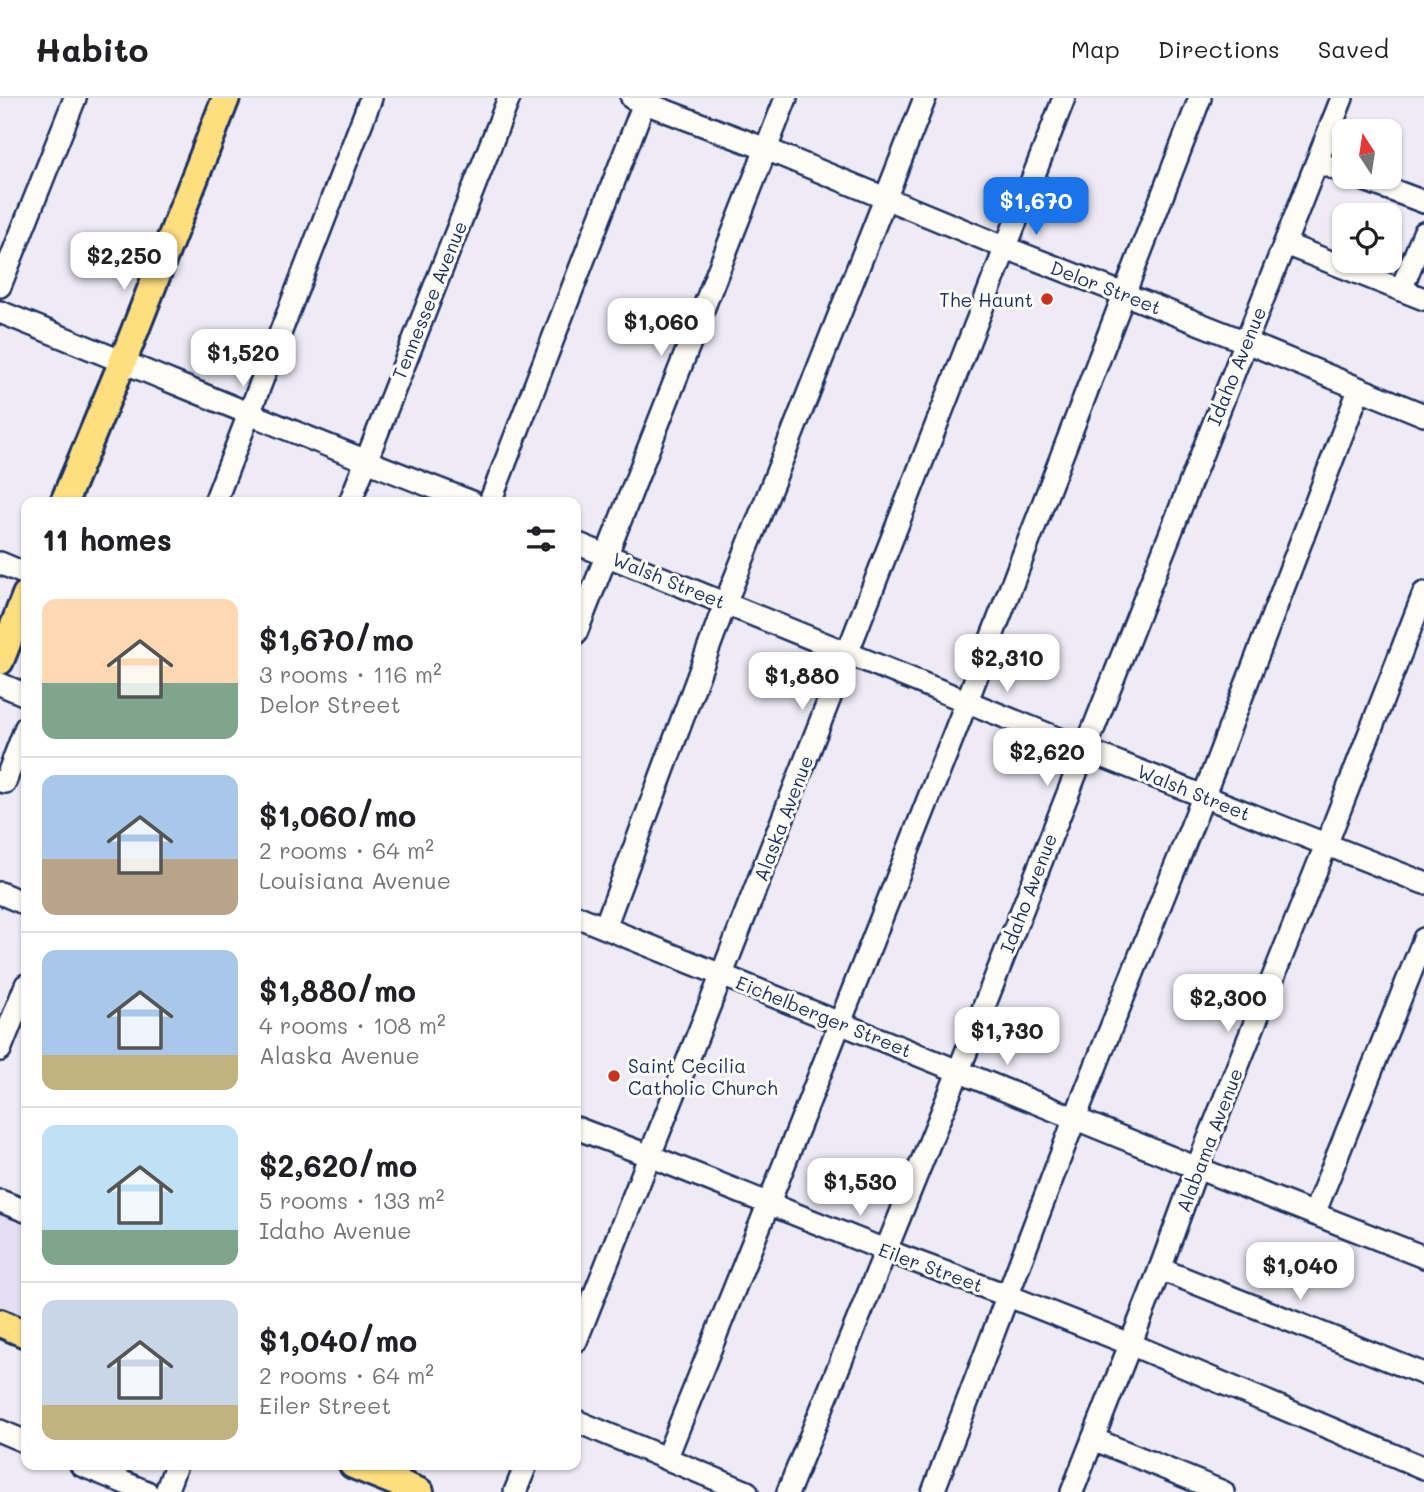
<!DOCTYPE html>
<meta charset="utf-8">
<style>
body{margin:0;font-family:Mali,sans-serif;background:#f6f6f6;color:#202124;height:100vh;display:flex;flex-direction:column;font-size:26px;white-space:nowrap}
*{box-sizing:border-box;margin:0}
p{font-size:23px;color:#757577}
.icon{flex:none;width:38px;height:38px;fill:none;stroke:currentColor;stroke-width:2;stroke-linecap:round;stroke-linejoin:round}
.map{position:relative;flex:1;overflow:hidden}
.side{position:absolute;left:21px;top:399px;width:560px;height:973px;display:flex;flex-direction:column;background:#fff;border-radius:14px;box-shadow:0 2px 5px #0004}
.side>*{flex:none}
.needle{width:46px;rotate:348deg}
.fabs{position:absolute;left:1332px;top:21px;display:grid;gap:14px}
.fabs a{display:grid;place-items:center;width:70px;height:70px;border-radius:14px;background:#fff;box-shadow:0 2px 5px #0004;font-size:35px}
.price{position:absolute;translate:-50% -60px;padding:0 16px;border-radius:14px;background:#fff;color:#222;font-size:23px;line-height:46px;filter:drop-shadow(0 2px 4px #0008)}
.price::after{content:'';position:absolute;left:50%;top:42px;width:21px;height:16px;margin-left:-10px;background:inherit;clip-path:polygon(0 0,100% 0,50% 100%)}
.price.selected{background:#1a73e8;color:#fff}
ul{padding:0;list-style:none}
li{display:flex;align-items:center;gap:21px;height:175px;padding:0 21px}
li+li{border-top:2px solid #e0e0e0}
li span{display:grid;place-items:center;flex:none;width:196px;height:140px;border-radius:14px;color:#555}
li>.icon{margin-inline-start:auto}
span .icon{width:84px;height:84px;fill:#fffc;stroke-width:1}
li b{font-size:30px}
h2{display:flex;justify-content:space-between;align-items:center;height:84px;padding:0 21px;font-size:30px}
header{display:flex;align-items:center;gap:42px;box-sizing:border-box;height:98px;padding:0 35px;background:#fff;border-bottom:2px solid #e0e0e0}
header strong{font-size:33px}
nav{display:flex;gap:38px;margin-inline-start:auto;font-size:24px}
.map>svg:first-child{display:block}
.built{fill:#e4dff5}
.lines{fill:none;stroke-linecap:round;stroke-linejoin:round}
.minor-casing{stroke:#1b2f5e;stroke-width:26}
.major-casing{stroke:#1b2f5e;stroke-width:32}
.minor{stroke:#fdfcf7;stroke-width:21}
.major{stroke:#fedf80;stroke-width:26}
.poi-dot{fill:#c8321e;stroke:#fdfcf7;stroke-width:2.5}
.labels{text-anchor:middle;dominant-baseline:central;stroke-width:6;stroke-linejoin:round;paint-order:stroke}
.street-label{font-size:19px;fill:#1b2f5e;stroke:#fdfcf7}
.poi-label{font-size:19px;fill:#1b2f5e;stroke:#fdfcf7;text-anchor:end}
</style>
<header>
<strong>Habito</strong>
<nav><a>Map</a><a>Directions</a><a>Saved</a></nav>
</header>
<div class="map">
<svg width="1424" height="1394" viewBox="0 0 1424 1394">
<rect width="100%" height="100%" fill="#eeebf6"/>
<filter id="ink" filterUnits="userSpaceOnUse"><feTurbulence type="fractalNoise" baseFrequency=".0143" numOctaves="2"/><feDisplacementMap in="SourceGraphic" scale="14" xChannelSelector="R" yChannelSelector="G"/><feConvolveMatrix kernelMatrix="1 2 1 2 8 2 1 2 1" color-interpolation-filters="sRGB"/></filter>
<g filter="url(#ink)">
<path class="built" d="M0,1107L26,1118V1204L20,1217L16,1220L0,1217Z"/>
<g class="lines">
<defs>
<g id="minor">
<path d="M632,0L766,51L1004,149L1246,244L1424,317"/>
<path d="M1317,64L1344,74"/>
<path d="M1357,79L1424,104"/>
<path d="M1285,146L1424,201"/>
<path d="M0,188L75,0"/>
<path d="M1401,192L1424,135"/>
<path d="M0,214C158,277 313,344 472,404"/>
<path d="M215,404L371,0"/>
<path d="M350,404L509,0"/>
<path d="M490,404L646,0"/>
<path d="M576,445L1084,651L1424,785"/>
<path d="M0,465L26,476"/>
<path d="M576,535L786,0"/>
<path d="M0,586L26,597"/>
<path d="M0,683L5,684L26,629"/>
<path d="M0,795L26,806"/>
<path d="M576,818L1197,1070L1424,1159"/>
<path d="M605,829L725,506L925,0"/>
<path d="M0,952L26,887"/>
<path d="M576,1030L650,1058L887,1153L1006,1197L1130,1246L1424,1370"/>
<path d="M0,1103L26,1113"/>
<path d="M1314,1116L1424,841"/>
<path d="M1160,1171L1424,1276"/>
<path d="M576,1243L722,876L1064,0"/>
<path d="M576,1323L747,1394"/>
<path d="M0,1333L26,1344"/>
<path d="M1093,1341L1223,1394"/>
<path d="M666,1361C768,1109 868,856 967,603C1045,402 1121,200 1200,0"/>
<path d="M81,1367L147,1394"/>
<path d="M166,1394L176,1367"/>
<path d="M515,1394L526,1367"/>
<path d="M788,1394L959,972L1342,0"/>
<path d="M933,1394L1075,1020L1204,697L1359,292"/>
<path d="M1072,1394L1160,1171L1197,1070L1326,747L1424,495"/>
</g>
<g id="major">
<path d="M64,404L123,263L226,0"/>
<path d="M0,563L26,497"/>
<path d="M0,1225L26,1236"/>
<path d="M353,1367L420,1394"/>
</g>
</defs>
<use href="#minor" class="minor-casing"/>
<use href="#major" class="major-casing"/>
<use href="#minor" class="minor"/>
<use href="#major" class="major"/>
</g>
</g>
<g class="poi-dot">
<circle cx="1047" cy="201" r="7"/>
<circle cx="614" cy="978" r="7"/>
</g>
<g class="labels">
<g class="street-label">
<text transform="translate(1106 189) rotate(21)">Delor Street</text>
<text transform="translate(429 202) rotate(-68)">Tennessee Avenue</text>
<text transform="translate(1236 268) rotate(-68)">Idaho Avenue</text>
<text transform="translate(669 482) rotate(22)">Walsh Street</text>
<text transform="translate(1194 694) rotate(22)">Walsh Street</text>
<text transform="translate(783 720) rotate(-69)">Alaska Avenue</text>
<text transform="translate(1028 795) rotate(-69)">Idaho Avenue</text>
<text transform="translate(824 918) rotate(22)">Eichelberger Street</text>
<text transform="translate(1209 1042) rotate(-69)">Alabama Avenue</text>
<text transform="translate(931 1169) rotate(20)">Eiler Street</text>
</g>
<g class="poi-label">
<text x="1033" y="201">The Haunt</text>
<text x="628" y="967" text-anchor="start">Saint Cecilia<tspan x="628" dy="22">Catholic Church</tspan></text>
</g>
</g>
</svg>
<div class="fabs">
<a><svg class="needle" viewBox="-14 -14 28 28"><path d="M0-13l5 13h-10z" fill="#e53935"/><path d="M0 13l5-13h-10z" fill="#757577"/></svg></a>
<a><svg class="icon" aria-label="locate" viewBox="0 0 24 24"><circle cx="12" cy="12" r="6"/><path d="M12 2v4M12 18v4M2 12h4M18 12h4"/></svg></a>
</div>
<b class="price selected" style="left:1036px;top:139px">$1,670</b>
<b class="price" style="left:124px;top:194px">$2,250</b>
<b class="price" style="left:661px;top:260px">$1,060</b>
<b class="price" style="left:243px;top:291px">$1,520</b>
<b class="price" style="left:1007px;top:596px">$2,310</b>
<b class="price" style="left:802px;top:614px">$1,880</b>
<b class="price" style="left:1047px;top:690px">$2,620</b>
<b class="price" style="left:1228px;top:936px">$2,300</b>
<b class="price" style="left:1007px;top:969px">$1,730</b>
<b class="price" style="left:860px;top:1120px">$1,530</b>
<b class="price" style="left:1300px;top:1204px">$1,040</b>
<section class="side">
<h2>11 homes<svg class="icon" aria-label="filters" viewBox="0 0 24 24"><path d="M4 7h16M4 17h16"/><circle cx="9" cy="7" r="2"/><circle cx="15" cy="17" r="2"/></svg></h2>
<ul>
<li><span style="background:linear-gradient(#ffd9b3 60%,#7fa58c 0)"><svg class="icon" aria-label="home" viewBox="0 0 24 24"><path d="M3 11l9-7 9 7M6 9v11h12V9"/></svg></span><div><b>$1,670/mo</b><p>3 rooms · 116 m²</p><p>Delor Street</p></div></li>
<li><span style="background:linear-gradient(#a9c7e8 60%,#b9a48a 0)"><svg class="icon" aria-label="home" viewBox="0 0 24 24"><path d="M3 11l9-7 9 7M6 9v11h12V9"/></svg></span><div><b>$1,060/mo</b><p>2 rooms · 64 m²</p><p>Louisiana Avenue</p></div></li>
<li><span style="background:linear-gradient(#a9c7e8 75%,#c2b280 0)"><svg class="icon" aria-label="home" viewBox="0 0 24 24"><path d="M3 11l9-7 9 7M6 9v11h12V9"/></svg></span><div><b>$1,880/mo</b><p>4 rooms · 108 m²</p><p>Alaska Avenue</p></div></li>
<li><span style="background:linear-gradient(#bfe0f5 75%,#7fa58c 0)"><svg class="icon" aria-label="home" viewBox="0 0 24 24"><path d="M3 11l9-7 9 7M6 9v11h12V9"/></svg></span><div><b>$2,620/mo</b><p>5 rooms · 133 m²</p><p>Idaho Avenue</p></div></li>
<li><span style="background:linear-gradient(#c9d6e8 75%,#c2b280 0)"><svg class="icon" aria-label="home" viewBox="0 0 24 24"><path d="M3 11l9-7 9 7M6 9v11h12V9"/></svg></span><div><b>$1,040/mo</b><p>2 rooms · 64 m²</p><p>Eiler Street</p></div></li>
</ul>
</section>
</div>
